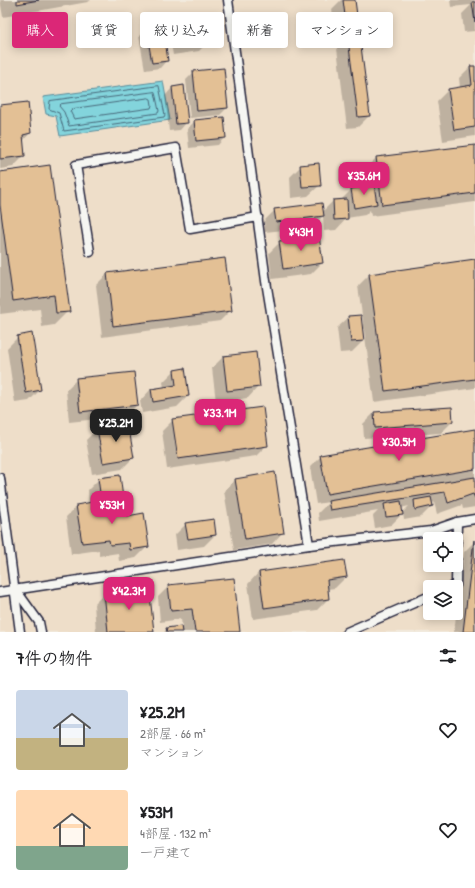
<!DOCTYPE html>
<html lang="ja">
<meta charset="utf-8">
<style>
body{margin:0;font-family:"Patrick Hand","Klee One",sans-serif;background:#f2f2f2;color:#202124;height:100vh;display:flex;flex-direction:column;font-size:15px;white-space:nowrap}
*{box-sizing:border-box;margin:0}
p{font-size:13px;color:#757577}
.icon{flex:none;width:22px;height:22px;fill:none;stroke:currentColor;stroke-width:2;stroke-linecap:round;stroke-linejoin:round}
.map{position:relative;height:632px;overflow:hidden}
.side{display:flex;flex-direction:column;background:#fff;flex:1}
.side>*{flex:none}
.guide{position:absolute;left:12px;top:12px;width:451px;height:36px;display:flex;gap:8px}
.fabs{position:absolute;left:423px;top:532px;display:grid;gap:8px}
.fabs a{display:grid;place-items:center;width:40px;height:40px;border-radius:4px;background:#fff;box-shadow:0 2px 10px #0003;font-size:20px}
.price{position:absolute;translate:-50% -34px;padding:0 9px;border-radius:8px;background:#db2777;color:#fff;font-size:13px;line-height:26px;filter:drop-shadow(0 1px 2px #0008)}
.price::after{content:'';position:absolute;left:50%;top:24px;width:12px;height:9px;margin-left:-6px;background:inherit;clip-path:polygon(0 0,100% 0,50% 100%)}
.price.active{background:#222;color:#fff}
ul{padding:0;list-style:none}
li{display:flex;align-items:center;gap:12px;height:100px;padding:0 16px}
li span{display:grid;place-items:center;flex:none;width:112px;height:80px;border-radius:4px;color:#555}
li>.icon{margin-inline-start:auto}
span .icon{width:48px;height:48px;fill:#fffc;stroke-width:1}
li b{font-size:17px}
h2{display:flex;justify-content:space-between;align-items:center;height:48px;padding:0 16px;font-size:17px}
.tag{padding:0 14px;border-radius:4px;background:#fff;box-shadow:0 2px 10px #0003;font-size:14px;line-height:36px}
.tag.active{background:#db2777;color:#fff}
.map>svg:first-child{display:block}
.built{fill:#eedec9;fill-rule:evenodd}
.water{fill:#83d4dc;stroke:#5c8d9c}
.shadow{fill:#0003;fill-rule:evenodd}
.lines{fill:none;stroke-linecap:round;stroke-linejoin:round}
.shore{stroke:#49697b;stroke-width:1}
.building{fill:#e3c095;stroke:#22223b}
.service-casing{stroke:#22223b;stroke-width:11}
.service{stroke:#f6f6f2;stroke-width:8}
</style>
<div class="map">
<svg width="475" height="632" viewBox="0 0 475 632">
<rect width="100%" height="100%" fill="#f2ebdf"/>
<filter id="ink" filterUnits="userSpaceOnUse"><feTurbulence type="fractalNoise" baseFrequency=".025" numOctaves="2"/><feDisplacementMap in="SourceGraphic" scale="8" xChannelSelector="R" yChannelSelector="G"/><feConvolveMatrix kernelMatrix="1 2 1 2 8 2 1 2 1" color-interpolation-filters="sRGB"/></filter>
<g filter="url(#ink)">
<path class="built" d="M0,0H475V632H0ZM430,539H456V565H430ZM430,587H456V613H430Z"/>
<path class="water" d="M163,81L170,120L60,136L56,116L46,114L43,97Z"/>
<g class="shadow">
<path d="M0,0H91L88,2L3,17Z"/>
<path d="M341,0H354L369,116L358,127L347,128L332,9Z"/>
<path d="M450,0H475V31L464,32L462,14L471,5L451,7Z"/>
<path d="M176,19L207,43L199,51L173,55L168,27Z"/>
<path d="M146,29L167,60L160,68L145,70L139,36Z"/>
<path d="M470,67H475V136L443,141L437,101L448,90L460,88L459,78Z"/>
<path d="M194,72L227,108L220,115L190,118L186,80Z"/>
<path d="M172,88L187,122L180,130L169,131L165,96Z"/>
<path d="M0,106L30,133L23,141L24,156L13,167L0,169Z"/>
<path d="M195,121L225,137L218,145L189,148L187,129Z"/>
<path d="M475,146V202L371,216L370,210L365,215L347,218L336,230L324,231L323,216L312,227L265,232L264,221L275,210L322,212L334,200H341L351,190L367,187L365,169L376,158Z"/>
<path d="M301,166L320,185L308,196L291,198L290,177Z"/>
<path d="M0,173L68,311L54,325L42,327L40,309L0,314Z"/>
<path d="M280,242L322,263L311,274L272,279L269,253Z"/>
<path d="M224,259L231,310L220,321L102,337L96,285L107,274Z"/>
<path d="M475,260V388L374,402L358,286L369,275Z"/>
<path d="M349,317L363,341L352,352L340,353L337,328Z"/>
<path d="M18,337L40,390L29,401L15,403L7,348Z"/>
<path d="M223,357L259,386L248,398L216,402L212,368Z"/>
<path d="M174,371L188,396L177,407L142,413L140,401L151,389L164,388L163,382Z"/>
<path d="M77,379L137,405L126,416L69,422L66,390Z"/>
<path d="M374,413L452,422L441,433L364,438L363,424Z"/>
<path d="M173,420L267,445L256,456L167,469L162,431Z"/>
<path d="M97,429L133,458L122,469L92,474L86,440Z"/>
<path d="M475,430V507L463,509L462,505L437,514L434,502L432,503V506L421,517L404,520L403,513L391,525L375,528L373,516L378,511L319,521L318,513L329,502L316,504L310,467L321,456ZM409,506L402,513L401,508Z"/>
<path d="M99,479L122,497L112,507L126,517L147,547L136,558L119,561L118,553L99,556V550L71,554L66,517L77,506L89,504L88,490Z"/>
<path d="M235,480L283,532L272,544L234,550L224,491Z"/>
<path d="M186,524L215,535L204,546L177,550L175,535Z"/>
<path d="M475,541V632H454L464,552Z"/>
<path d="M259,572L346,577L335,588L327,589L328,599L317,610L253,619L248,584Z"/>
<path d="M169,586L239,632H164L167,629L182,627L181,619L160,622L158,597Z"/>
<path d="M105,593L153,632H96L94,604Z"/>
</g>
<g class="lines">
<g class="shore">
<path d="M159,86L165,115L164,117L64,131L59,113L49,109L50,101Z"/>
<path d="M155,92L159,111L158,113L69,126L64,112L59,106L61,104Z"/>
<path d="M149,98L151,99L152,105L151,108L74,119L70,111L72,109Z"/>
</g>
</g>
<g class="building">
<path d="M17,0H39L17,4Z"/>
<path d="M343,0H355L370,116L358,117Z"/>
<path d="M472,2H475V22Z"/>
<path d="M203,13L208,44L180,48L175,18Z"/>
<path d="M163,25L168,61L152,63L146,28Z"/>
<path d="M470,66H475V127L454,130L448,89L472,85Z"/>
<path d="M224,68L228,108L197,111L193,71Z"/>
<path d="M184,85L188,123L176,124L172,87Z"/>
<path d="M28,102L31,133L23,135L25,156L0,159V105Z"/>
<path d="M224,117L226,138L196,141L194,120Z"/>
<path d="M475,145V193L382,205L376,157Z"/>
<path d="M319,163L321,186L302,187L300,165Z"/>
<path d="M50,165L70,312L56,313L54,295L13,301L0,205V172Z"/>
<path d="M374,185L377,204L354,208L351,189Z"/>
<path d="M347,199L348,219L334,220L333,200Z"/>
<path d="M322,203L324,216L276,222L274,209Z"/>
<path d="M319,236L323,263L283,269L279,241Z"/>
<path d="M225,258L232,311L113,326L107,273Z"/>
<path d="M475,259V379L385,391L369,274Z"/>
<path d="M361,315L364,341L351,342L348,316Z"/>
<path d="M32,333L41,390L26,393L17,336Z"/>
<path d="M256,352L260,387L227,391L223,356Z"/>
<path d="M185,368L189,396L153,402L151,389L176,385L174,370Z"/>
<path d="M134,372L138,405L80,412L76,378Z"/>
<path d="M263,407L268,446L178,459L172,419Z"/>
<path d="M452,407L453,422L375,428L374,412Z"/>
<path d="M128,423L134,458L103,463L97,428Z"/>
<path d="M475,429V469L327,494L320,455Z"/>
<path d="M275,472L284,533L245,539L235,479Z"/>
<path d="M120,475L123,498L101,500L98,478Z"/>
<path d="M475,477V498L473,494L448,503L445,492L330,510L328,501Z"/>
<path d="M431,497L433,506L415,510L414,500Z"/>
<path d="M98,501L99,507L125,504L127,516L144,513L149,547L130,550L129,543L110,545L109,540L82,543L76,505Z"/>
<path d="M401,501L403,515L386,517L384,504Z"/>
<path d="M214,519L216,535L188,539L185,523Z"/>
<path d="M474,540L475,632H463Z"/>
<path d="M344,560L347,577L327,580L329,599L264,608L259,572Z"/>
<path d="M234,578L240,632H195L192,609L171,611L168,585Z"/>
<path d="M149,587L154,632H108L104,592Z"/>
<path d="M181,626L182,632H167L166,628Z"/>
</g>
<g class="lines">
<defs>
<g id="service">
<path d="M228,0L266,281L309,545"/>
<path d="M90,252L76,165L176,148L190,229L258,217"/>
<path d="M0,478L20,632"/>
<path d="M451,587L456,585L457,522"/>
<path d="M16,590L39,622L41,632"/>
<path d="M0,592L309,545L431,531L457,522L475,519"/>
<path d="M347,632L430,596"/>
</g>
</defs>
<use href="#service" class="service-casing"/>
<use href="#service" class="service"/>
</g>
</g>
</svg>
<div class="fabs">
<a><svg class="icon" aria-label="locate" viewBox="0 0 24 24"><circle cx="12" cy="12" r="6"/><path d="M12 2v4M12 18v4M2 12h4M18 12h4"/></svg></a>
<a><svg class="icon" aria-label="layers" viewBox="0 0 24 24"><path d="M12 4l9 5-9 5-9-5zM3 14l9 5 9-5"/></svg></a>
</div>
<b class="price" style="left:364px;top:196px">¥35.6M</b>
<b class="price" style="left:301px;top:252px">¥43M</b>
<b class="price" style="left:220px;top:433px">¥33.1M</b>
<b class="price active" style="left:116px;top:443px">¥25.2M</b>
<b class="price" style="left:399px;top:462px">¥30.5M</b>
<b class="price" style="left:112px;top:525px">¥53M</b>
<b class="price" style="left:129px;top:611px">¥42.3M</b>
<div class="guide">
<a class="tag active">購入</a>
<a class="tag">賃貸</a>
<a class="tag">絞り込み</a>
<a class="tag">新着</a>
<a class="tag">マンション</a>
</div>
</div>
<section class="side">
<h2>7件の物件<svg class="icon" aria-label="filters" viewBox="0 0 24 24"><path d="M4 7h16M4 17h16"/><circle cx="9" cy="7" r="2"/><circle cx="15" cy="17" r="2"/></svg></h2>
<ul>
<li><span style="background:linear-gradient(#c9d6e8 60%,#c2b280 0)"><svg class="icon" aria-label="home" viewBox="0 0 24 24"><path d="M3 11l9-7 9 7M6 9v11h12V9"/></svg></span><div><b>¥25.2M</b><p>2部屋 · 66 m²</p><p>マンション</p></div><svg class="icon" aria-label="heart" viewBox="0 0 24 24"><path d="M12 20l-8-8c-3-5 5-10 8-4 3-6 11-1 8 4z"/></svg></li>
<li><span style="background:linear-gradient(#ffd9b3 70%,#7fa58c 0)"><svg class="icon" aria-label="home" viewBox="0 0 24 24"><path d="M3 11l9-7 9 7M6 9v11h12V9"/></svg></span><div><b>¥53M</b><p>4部屋 · 132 m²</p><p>一戸建て</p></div><svg class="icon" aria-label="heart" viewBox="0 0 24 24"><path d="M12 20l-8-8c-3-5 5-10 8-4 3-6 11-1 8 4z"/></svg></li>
</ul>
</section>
